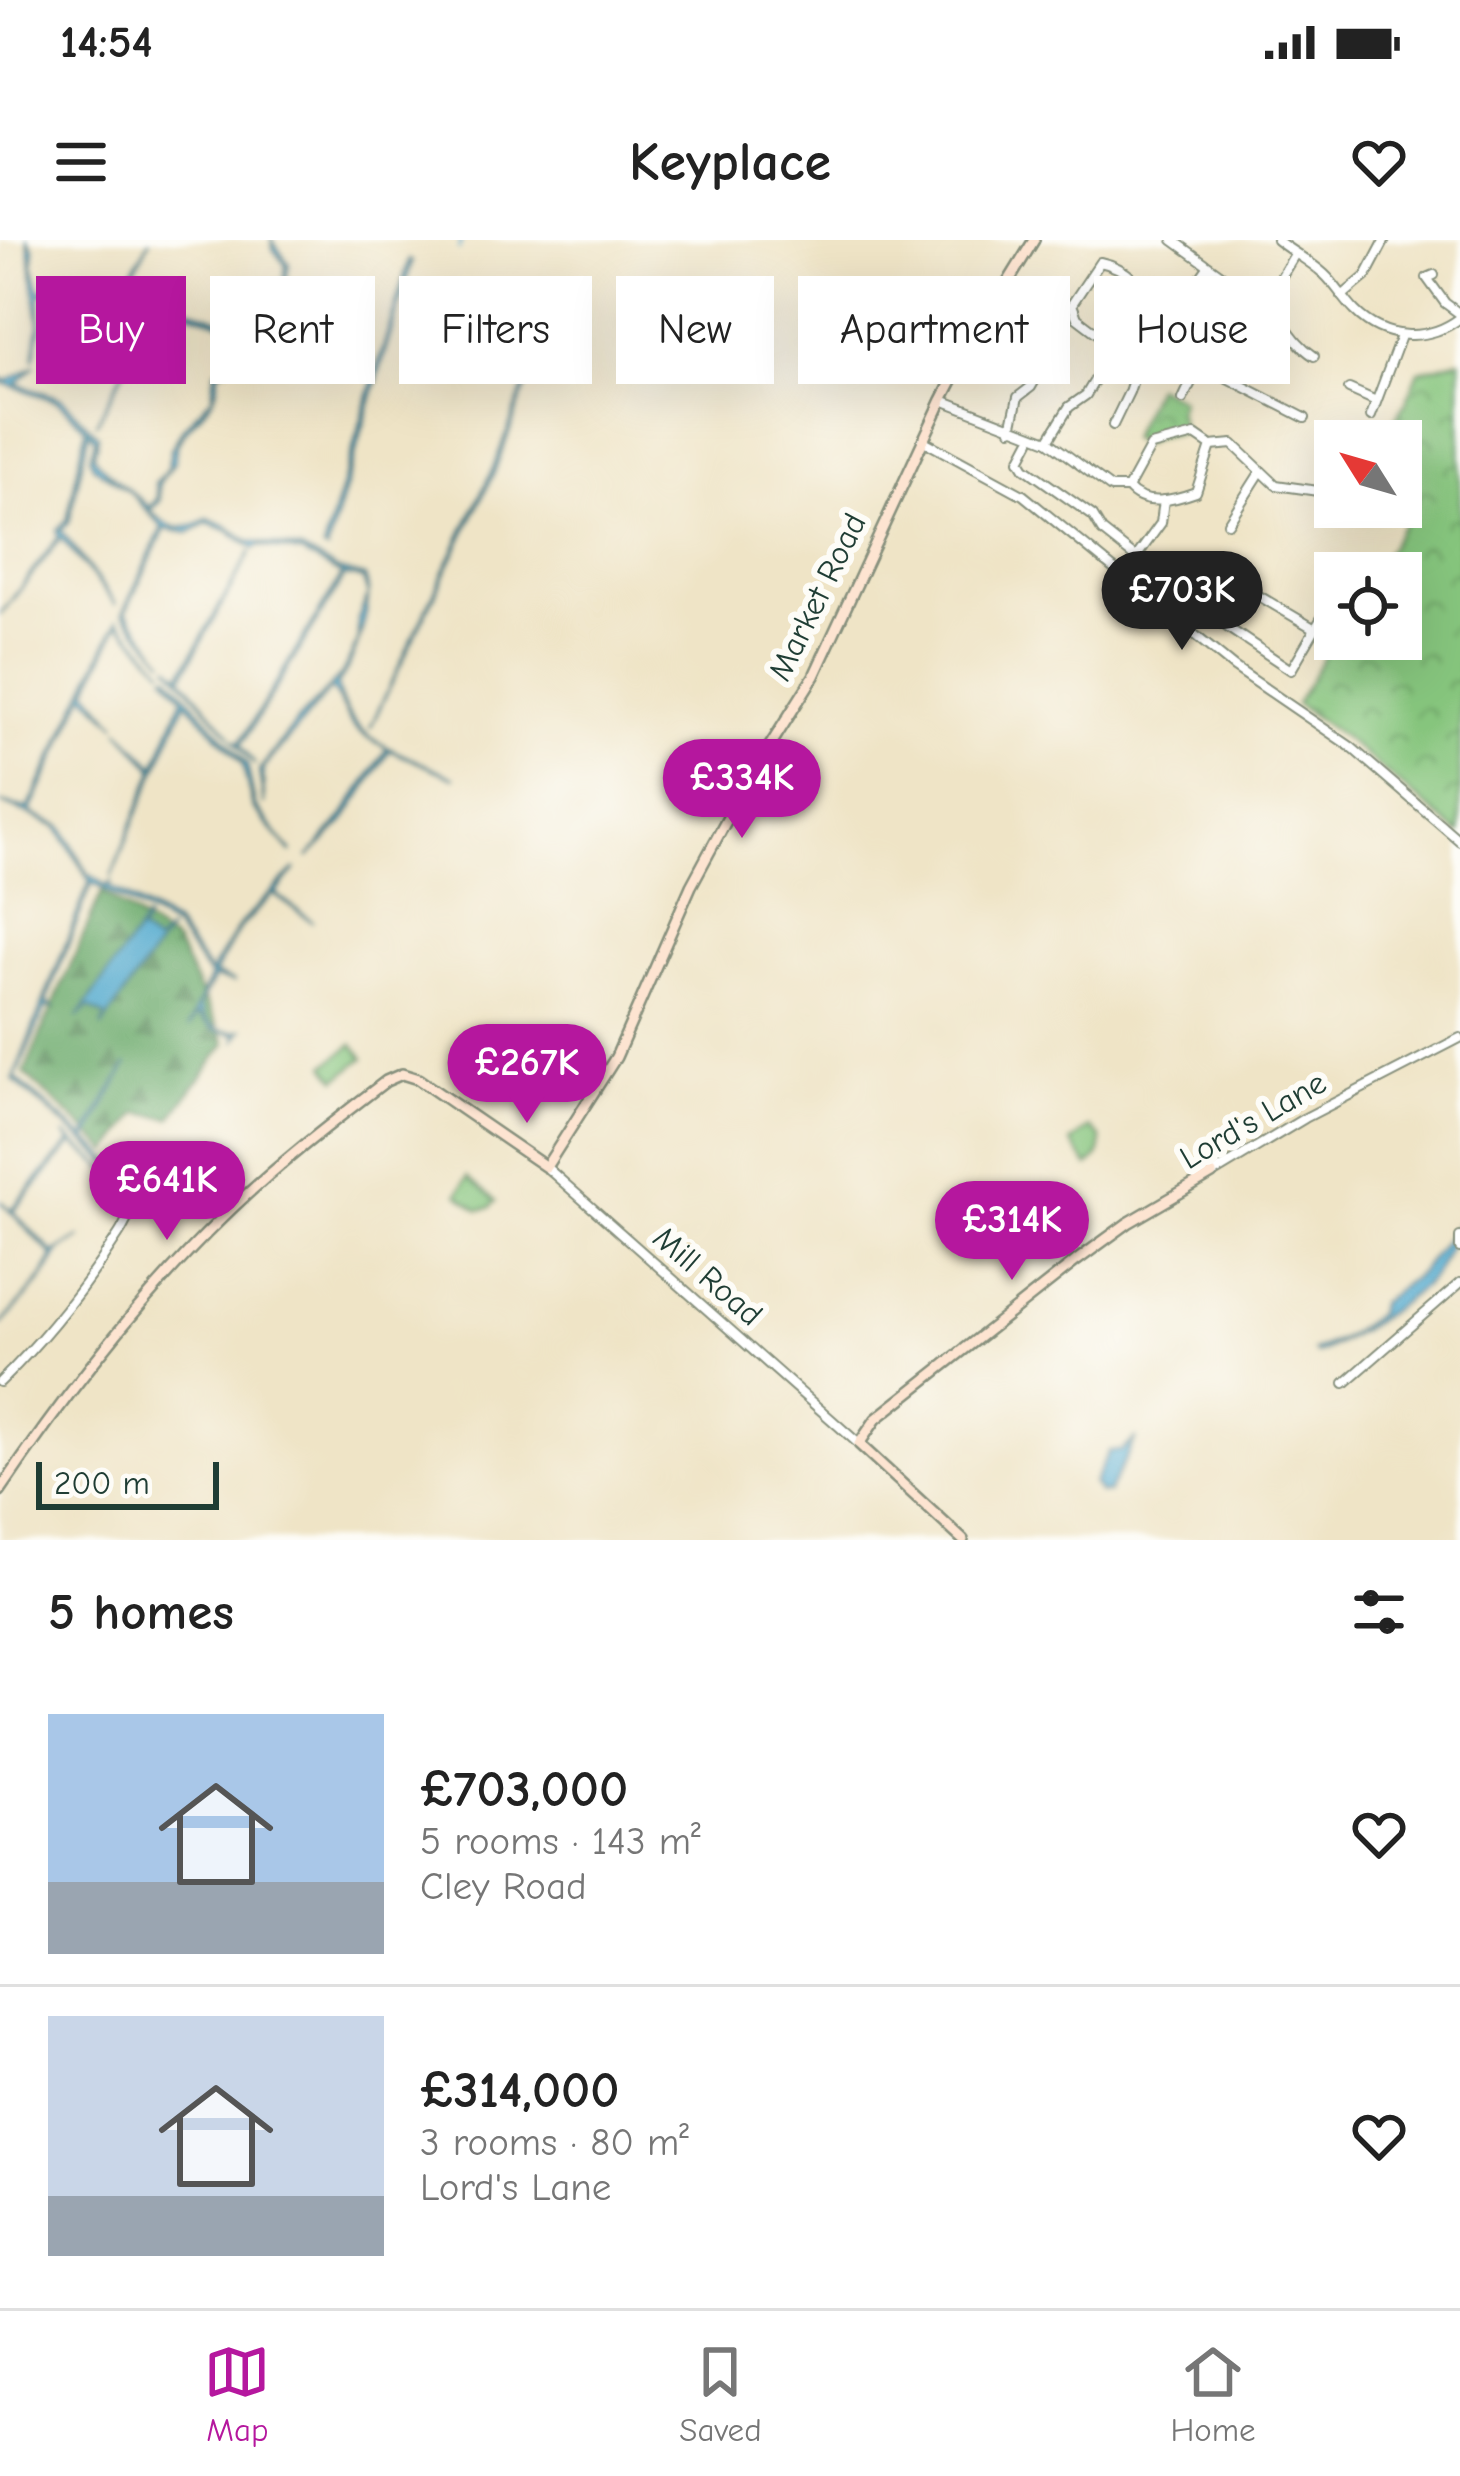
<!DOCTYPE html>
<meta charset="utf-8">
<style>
body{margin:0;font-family:"Comic Neue",sans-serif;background:#f2f2f2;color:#222;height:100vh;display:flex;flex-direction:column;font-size:45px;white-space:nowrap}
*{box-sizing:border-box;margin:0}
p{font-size:39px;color:#767676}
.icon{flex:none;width:66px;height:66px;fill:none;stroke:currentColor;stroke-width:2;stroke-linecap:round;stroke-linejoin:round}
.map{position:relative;height:1300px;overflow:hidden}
.drawer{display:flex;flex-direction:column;background:#fff;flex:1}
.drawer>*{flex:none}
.banner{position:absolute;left:36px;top:36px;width:1389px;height:108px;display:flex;gap:24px}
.needle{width:78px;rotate:307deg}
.tools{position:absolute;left:1314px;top:180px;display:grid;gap:24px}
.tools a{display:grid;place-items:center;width:108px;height:108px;border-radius:0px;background:#fff;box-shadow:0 12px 48px #0002;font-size:60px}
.scale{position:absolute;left:36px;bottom:30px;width:183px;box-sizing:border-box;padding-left:12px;border:6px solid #1f3d34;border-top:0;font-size:33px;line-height:42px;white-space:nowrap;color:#1f3d34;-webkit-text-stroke:9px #fdfcf7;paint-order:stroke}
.price{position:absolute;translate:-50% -102px;padding:0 27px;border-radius:42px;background:#b5179e;color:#fff;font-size:39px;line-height:78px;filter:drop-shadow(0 3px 6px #0008)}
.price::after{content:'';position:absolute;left:50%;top:72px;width:36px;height:27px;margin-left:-18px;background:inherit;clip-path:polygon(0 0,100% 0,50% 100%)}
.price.active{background:#222;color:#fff}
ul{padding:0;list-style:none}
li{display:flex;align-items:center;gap:36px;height:300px;padding:0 48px}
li+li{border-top:3px solid #e0e0e0}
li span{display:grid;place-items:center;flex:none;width:336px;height:240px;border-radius:0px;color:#555}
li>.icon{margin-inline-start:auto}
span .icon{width:144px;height:144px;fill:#fffc;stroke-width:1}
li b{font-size:51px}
h2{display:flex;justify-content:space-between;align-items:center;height:144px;padding:0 48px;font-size:51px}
.pill{padding:0 42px;border-radius:0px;background:#fff;box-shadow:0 12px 48px #0002;font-size:42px;line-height:108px}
.pill.active{background:#b5179e;color:#fff}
.status{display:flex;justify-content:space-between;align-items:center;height:84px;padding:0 60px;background:#fff;direction:ltr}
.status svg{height:33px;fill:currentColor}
header{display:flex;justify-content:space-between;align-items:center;height:156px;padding:0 48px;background:#fff;font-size:54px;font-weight:800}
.tab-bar{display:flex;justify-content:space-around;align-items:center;height:168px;border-top:3px solid #e0e0e0;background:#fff;font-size:33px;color:#767676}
.tab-bar a{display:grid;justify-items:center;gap:6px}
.tab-bar .active{color:#b5179e}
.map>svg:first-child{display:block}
.grass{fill:#86c57d;stroke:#528158;stroke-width:3}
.forest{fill:url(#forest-firs);stroke:#467450;stroke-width:3}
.park{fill:url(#park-crowns);stroke:#528158;stroke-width:3}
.water{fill:#51a9ce;stroke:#387381;stroke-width:3}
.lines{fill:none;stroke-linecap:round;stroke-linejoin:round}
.stream{stroke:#51a9ce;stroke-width:3}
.street-casing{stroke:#87907d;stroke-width:12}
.secondary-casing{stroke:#87907d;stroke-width:14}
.street{stroke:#fff;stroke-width:8}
.secondary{stroke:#fde4d1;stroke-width:9}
.labels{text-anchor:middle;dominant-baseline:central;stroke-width:12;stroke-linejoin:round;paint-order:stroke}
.street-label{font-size:33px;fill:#1f3d34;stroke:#fdfcf7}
</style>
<div class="status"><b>14:54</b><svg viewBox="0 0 49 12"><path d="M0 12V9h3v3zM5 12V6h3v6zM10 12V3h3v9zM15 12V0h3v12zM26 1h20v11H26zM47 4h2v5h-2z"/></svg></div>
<header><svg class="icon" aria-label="menu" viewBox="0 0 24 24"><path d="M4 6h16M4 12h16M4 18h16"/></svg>Keyplace<svg class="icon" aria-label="heart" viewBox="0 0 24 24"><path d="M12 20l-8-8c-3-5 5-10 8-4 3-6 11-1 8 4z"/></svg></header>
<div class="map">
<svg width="1460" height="1300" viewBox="0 0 1460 1300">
<defs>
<pattern id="forest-firs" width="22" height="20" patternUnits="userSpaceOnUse" patternTransform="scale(3)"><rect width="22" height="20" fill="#6caa6c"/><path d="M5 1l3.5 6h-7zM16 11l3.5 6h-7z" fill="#588c5a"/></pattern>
<pattern id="park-crowns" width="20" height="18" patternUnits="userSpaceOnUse" patternTransform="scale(3)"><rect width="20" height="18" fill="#86c57d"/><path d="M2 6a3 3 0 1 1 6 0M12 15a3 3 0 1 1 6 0" fill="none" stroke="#6da167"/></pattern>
</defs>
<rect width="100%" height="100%" fill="#fdfcf7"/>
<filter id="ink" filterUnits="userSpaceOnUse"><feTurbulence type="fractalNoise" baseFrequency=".00833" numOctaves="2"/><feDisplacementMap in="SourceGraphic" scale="24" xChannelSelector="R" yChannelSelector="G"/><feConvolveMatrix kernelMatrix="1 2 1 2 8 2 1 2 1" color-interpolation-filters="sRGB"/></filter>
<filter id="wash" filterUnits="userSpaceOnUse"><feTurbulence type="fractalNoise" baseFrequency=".004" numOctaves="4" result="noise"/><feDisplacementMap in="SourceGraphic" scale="48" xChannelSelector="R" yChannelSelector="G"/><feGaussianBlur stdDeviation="2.7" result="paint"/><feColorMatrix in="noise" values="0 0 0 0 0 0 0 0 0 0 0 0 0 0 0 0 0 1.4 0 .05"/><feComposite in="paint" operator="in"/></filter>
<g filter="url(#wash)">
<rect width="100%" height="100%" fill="#efe4c6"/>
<g class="grass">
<path d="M353,804L364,818L337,839L326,825Z"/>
<path d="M467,937L496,961L490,968L479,970L458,954Z"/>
</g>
<path class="forest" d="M102,652L176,704L226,803L171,878L138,873L109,912L24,833Z"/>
<g class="park">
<path d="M1460,120V593L1459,594L1342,496L1296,464L1335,398L1401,399V333H1374L1418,259L1401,246V201H1393L1399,191L1391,185L1406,162L1419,131Z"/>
<path d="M1155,146L1181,159L1177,170L1182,192L1152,198L1144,204L1130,198Z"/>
<path d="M1090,888L1101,898C1102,912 1100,917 1088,926L1071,902Z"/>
</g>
<g class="water">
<path d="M28,0L34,8L33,24L40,50L99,54L121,51L150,0L123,53L176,63L220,79L244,104L233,98L222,83L154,60L155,74L96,184L152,74L151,60L125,55L98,57L40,53L41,88L34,120L39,83Z"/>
<path d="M272,0L289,24L286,41L249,112L218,133C221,175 173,182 175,221L159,243L160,261L150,270C170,291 183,292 207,279L225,285L249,301L301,310L338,330L365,337C376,361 354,423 337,445C348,503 405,513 455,538L390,510L344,582L308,618L342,578L387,508C341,484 355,485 331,448L263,529L264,565L259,531L297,481L342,434L358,402V379L368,355L363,339L345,336L241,505L255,525L234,500L240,502L342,335L301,313L260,306L255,309L227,290L207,283L188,293L165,289L126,371L165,421L123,373L162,287L129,251L93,226L90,217L95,199L89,191L69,283L61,290L116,365L61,298L0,375L58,298L57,289L67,280L86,188L57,161L0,142V137L8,141L36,125L17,144L61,158L98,195C98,202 95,207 94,214C94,225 139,256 149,267L158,258L155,243L167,230L171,209L183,188L212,157L215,131L247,110L283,42L286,25L273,9Z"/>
<path d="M409,20L412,22L327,310L323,309Z"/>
<path d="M554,72L494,233L370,488L494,226Z"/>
<path d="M251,311L182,437L231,496L169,425L181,434Z"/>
<path d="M118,380L164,430L119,383L88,450L117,485L85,454L30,573L62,587L88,633L106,646L111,642L110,647L174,684L210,733L241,683L296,628L276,654L313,682L273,654L239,689L214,734L235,742L214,738L199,766C204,786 222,795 242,790L236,799V794L213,789L197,775L188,788L210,737L174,688L92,643L46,762L52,767H46L15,838L84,898L127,824L87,900L142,947L140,950L13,840L90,641L57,587C36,579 21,569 0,563L28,569Z"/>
<path d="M168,434L247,524L255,566L292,613L253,568L242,523L186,461L111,637L154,530L119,489L155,526L183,457L165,435Z"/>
<path d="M147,678L140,692L156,704L169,690L101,788L106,777L89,767L77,778Z"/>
<path d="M64,894L120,941L73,903L13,972L54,1013L81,997L61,1010L42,1040L0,1086L41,1039L53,1016L0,961L11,970L71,902Z"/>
<path d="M1460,981C1456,994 1444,1019 1437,1031C1422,1054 1344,1102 1317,1114L1314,1111L1344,1098L1377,1074L1379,1064L1421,1031Z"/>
<path d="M1136,1198L1108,1253H1100L1093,1244L1109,1211H1121Z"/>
</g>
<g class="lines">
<path class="stream" d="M459,9L461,0"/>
</g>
</g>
<g filter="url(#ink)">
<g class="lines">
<defs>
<g id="street">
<path d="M1173,0L1223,36"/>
<path d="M1277,0C1292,12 1310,21 1324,34C1336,45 1344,60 1355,71C1384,100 1427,103 1460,78"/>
<path d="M1295,14L1266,62C1284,80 1292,102 1314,116"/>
<path d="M1434,35L1427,38L1445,63L1460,74"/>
<path d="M1190,52L1208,27"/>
<path d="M1342,56L1366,36L1385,0"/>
<path d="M1200,124L1305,178"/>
<path d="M1349,149L1376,161"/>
<path d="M1183,159C1195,132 1203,122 1223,101C1242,82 1237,73 1266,62"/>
<path d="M942,160L1048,201L1111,248H1128C1144,268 1174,260 1196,252L1211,206L1195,195L1151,206L1128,248"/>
<path d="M1371,176L1401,96"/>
<path d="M1011,189L1018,157L1031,147L1057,102"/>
<path d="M922,200L1023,255L1234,427L1351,507L1460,601"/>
<path d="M1030,201L1020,220L1025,228L1093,276L1102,291L1206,373L1291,430L1315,389L1232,340L1227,341L1206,373"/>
<path d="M1048,201L1069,167L1086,155L1106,121V100L1077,78L1072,64L1100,22C1125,27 1147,47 1156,71L1129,152L1113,185"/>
<path d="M1211,206L1233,204L1276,245L1325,252L1335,258"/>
<path d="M1375,267L1383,272"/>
<path d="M1228,283L1261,231"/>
<path d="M1137,316L1161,283L1164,260"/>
<path d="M1333,323L1337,333"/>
<path d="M1315,389L1335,356"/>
<path d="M546,927L859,1204"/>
<path d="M1212,934L1305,878L1460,798"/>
<path d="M1460,997V1008"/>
<path d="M0,1142C45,1098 85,1047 119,994C132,974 144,933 168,928L224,975"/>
<path d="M1345,1143L1460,1043"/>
</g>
<g id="secondary">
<path d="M0,1251C65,1155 139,1059 222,978C273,928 330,884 386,841L402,834L418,839L546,927L616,817L691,646L746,544L814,436L942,160L975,96L1034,0"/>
<path d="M963,1300L859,1204L876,1179L1076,1021L1128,983L1212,934"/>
</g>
</defs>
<use href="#street" class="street-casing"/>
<use href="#secondary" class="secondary-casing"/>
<use href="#street" class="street"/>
<use href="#secondary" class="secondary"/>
</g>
</g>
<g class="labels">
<g class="street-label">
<text transform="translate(817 357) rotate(-64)">Market Road</text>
<text transform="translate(1253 880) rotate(-30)">Lord's Lane</text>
<text transform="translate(708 1036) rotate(41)">Mill Road</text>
</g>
</g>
</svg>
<div class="tools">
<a><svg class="needle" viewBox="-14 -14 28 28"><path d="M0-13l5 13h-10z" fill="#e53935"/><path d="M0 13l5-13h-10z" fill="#767676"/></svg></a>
<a><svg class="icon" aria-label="locate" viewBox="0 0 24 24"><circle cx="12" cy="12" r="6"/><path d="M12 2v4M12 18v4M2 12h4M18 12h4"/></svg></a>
</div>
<div class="scale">200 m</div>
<b class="price active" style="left:1182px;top:413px">£703K</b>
<b class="price" style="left:742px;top:601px">£334K</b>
<b class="price" style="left:527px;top:886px">£267K</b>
<b class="price" style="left:167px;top:1003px">£641K</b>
<b class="price" style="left:1012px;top:1043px">£314K</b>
<div class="banner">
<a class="pill active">Buy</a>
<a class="pill">Rent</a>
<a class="pill">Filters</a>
<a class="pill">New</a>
<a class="pill">Apartment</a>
<a class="pill">House</a>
</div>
</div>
<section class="drawer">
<h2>5 homes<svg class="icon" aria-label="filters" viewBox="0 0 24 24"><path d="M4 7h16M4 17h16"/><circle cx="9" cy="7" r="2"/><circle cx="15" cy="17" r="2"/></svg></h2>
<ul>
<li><span style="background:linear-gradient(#a9c7e8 70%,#9aa5b1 0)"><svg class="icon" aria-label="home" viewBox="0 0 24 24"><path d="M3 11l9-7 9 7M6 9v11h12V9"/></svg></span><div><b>£703,000</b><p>5 rooms · 143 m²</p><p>Cley Road</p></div><svg class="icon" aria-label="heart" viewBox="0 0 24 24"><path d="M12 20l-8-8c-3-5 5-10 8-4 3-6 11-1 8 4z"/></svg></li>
<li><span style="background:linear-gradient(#c9d6e8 75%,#9aa5b1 0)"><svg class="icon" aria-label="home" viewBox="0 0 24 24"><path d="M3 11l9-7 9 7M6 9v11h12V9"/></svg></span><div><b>£314,000</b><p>3 rooms · 80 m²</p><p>Lord's Lane</p></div><svg class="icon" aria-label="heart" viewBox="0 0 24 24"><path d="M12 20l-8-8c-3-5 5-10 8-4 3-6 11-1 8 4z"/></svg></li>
</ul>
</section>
<nav class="tab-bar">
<a class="active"><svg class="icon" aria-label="map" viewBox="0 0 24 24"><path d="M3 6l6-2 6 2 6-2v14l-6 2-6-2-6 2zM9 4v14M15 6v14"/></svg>Map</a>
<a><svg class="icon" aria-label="saved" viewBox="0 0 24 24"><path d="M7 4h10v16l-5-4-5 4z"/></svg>Saved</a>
<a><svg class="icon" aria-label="home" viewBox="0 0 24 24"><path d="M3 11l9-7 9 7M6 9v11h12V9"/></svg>Home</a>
</nav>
